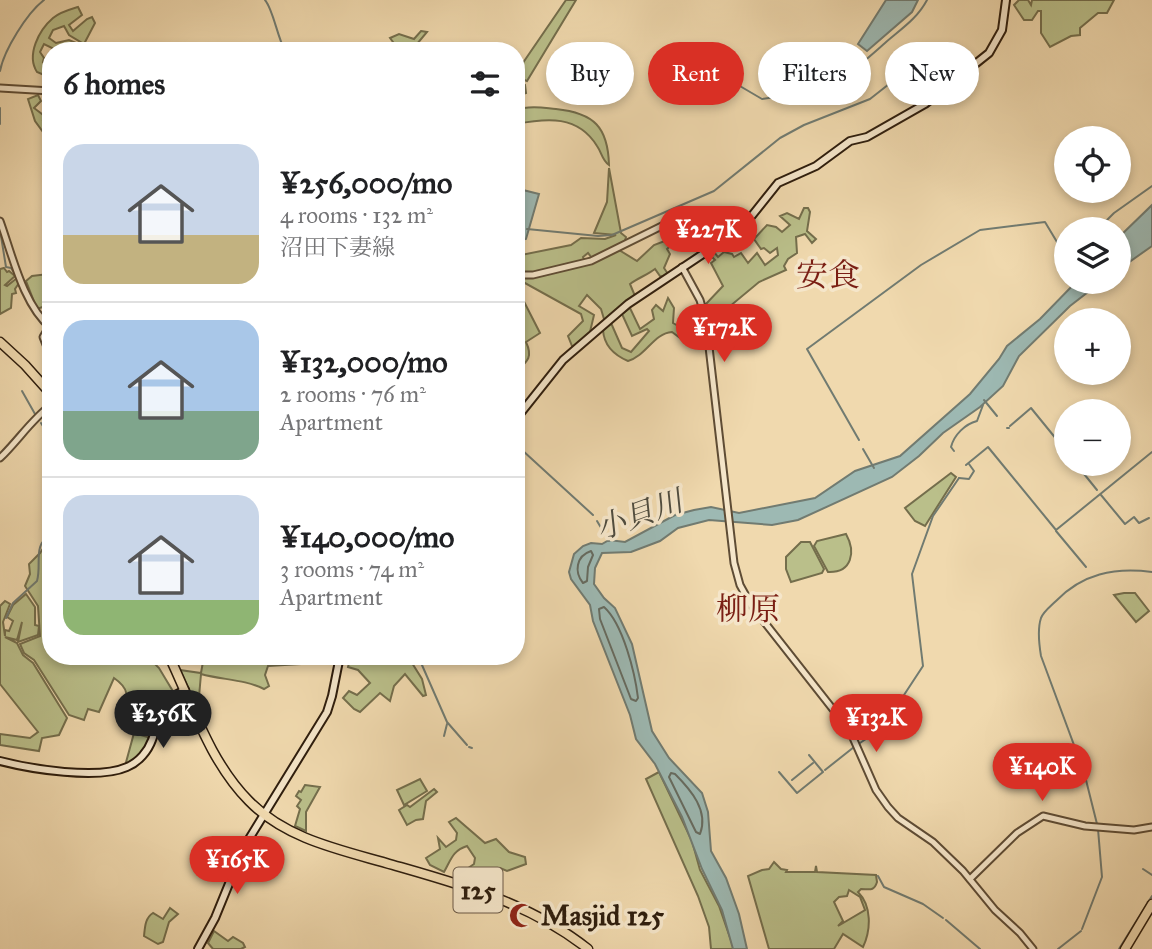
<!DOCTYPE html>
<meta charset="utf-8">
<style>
body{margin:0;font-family:"IM FELL Great Primer","Noto Serif JP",serif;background:#f6f6f6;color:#202124;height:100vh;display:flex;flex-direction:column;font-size:26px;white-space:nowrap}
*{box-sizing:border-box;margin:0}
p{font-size:23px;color:#757577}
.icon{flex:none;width:38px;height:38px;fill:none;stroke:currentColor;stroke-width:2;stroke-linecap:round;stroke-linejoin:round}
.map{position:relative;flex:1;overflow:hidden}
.sheet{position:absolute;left:42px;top:42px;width:483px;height:623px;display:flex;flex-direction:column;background:#fff;border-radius:28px;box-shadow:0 4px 10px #0003}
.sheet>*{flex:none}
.guide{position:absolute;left:546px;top:42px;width:500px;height:63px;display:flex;gap:14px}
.tools{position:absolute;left:1054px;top:126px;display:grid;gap:14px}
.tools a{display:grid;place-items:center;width:77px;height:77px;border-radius:50%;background:#fff;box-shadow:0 4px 10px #0003;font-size:35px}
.price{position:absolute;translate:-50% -60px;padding:0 16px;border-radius:24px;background:#d93025;color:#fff;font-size:23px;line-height:46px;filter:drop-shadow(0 2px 4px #0008)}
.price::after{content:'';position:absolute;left:50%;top:42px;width:21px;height:16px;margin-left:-10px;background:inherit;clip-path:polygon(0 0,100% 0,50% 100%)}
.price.on{background:#222;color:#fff}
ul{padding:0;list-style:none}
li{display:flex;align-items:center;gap:21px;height:175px;padding:0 21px}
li+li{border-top:2px solid #e0e0e0}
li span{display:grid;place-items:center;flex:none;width:196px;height:140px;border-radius:21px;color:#555}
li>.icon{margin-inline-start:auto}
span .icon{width:84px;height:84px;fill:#fffc;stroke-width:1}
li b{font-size:30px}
h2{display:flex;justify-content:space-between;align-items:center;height:84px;padding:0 21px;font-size:30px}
.tag{padding:0 24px;border-radius:32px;background:#fff;box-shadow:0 4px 10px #0003;font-size:24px;line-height:63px}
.tag.on{background:#d93025;color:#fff}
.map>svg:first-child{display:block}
.green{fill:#babf8a;stroke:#746e4c;stroke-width:2;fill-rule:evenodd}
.water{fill:#9db9b3;stroke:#717b71;stroke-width:2}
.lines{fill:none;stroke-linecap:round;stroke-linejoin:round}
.shore{stroke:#666b60;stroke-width:2}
.stream{stroke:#717b71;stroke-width:2}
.tertiary-casing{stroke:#5e4c35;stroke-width:9}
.secondary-casing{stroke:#2e1d0d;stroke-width:10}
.trunk-casing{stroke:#2e1d0d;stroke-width:11}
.tertiary{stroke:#f5e6ca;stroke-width:5}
.secondary{stroke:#f5e6ca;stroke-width:6}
.trunk{stroke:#f0d9ae;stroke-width:8}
.labels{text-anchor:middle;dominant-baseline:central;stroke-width:7;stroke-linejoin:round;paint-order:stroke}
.shield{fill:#f5e6ca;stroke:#6a5946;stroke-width:2}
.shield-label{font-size:26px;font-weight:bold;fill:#2e1d0d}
.poi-label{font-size:28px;font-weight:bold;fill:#2e1d0d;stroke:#f5e6ca;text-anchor:start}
.water-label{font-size:30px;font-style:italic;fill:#4f4c3f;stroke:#f5e6ca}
.quarter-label{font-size:32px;fill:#7a1f14;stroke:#f5e6ca}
</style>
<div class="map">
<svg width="1152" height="949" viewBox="0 0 1152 949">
<rect width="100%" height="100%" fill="#f0d9ae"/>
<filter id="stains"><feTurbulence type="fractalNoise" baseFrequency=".00286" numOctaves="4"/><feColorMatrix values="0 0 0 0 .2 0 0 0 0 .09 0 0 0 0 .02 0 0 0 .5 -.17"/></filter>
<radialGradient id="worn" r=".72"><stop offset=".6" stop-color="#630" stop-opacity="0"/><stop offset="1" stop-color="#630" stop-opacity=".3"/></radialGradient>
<g class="green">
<path d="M566,0H576L527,81L516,77V73Z"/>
<path d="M1019,0H1028L1031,5L1032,0H1114L1107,13H1098L1080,28V35L1071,36L1050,47L1041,33V11H1038L1032,20H1024L1014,5Z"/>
<path d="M78,7L82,15L69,25L73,31L87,19L92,17L95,23L84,44L69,35L64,26L53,30L49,38L56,43L69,40L81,45L78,51H64L63,49L56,50L44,44L40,52L44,58L43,62L51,68V78L37,72C26,55 39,30 53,18C60,12 68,10 78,7Z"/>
<path d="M421,31L427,32L417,44H411L407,51L392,49L393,46H396L390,38L399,34L414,39Z"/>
<path d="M516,81L525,85L526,93L517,96L524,108C536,106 545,108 556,109C594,113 608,127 609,165C602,160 602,153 597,146C578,115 547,118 516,124Z"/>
<path d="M38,95L41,101L34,108L42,114L48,110L46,105L51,103V114L43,121L49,129L43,132L35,121L28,99Z"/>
<path d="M609,168L621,233L626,237L624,244L592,258L588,253L583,257L585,262L535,273H516V256L571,245L581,238L605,239L616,235L594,233L607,202Z"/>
<path d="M804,208H808L810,212L807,231L816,239L812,243L805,234L796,237L797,253L788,259L784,266L786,270L759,282L729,307L707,318L704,306L723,286L711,263L715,260L710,255L714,252L718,257L724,252L732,254L734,257L741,253L748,263L757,253L765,265L778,255L777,248L770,253L764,248L761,249L754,239L767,225L776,227L782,232L790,225L780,216L787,213L799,219Z"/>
<path d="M670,239L674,243L667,249L670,254L664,268L668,274L665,277L660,276L655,269C647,275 638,278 630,284L635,296L607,319H604L601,309L587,295L579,306L594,315L589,336L575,347L572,346L568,336L583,321L581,314L523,282L521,278L619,250L637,261L654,245Z"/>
<path d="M4,268L7,272L9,271L15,276L5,285L7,286L17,278L19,283L15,289L16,293L12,294L11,308L0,314V269Z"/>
<path d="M48,274L51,284V304L37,309L26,281L32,276Z"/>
<path d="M516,286L540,333L526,342C533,357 528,361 516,372Z"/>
<path d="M668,298L674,308L673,323L682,328L700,314L701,310L703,322L686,337L680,338L672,332C654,333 646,356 628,361C614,355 604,346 603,330L611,323L622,348L631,352L649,331L647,329L632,336L622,314L630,308L640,329L654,319L652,310L656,305L663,311Z"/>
<path d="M951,473L956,477L925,526L915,521L905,508Z"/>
<path d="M846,534C856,552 852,573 828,572L814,546L817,541Z"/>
<path d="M51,537V583L48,590L51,596V656H147L159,668L174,693L168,697L153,731L147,732L137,725L139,719L135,715L123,714C128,696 130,689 114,678L99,712L88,709L84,720L69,715L34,660L24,653L20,644L40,636L38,606L25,586L30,574L29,564L40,553Z"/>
<path d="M801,542H810L824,569L822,573L791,582L786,569V557Z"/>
<path d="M1124,593H1135L1149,611L1136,622L1114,595Z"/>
<path d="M26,594L35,607V625L39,626L38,635L18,642L22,622L17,640L5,637L17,643L23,655L33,663L67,718L59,735L42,738L39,751L0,745V734L30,738L38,732L0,684V606L5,601L10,604L3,622L5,636V630L9,631L13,621L7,617L13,605Z"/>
<path d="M204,656L234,663L233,656H337L334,662L268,666L265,675L269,686L264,689C244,679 222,680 201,674L198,708L180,670L201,673Z"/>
<path d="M348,656H416L412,663L422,679L426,695L423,696L405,674L394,686L390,701L380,693L360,712L354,709L343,698L349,691L357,695L370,683L358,670L348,667L350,659Z"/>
<path d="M134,733L151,738L141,755L125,766Z"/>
<path d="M659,772L692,841L700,870L719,906L734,949H711L709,927L698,896L646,779Z"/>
<path d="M420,779L427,791L404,805L397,790Z"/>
<path d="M305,785L320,787L306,812V831L295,826L300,809L297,806L301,800L296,796L299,791L301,792Z"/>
<path d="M434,789L437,792L426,801L423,819L416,820L407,825L399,810L407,805L410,807Z"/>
<path d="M456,818L485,843L496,839L509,852L525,857L526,864L507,871L500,868L483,884L455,877L474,864L475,858L467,846C452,851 451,860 444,872L430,865L426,858L440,849L438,838L446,847L456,840L457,833L449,822Z"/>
<path d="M774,862L781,869L787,870L786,872H815L816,866L817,872L876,875L877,882C874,892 869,889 861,889L858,892C872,906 871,930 863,947L843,934L834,949H769L748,876L762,870L769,869ZM849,890L860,897L865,910L838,926L843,921L834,902L839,897L847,896Z"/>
<path d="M170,908L178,914L169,922L163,942L158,944L144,936C145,927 145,918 153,913L163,919Z"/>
<path d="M214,931L228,941L233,937L243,943L245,947L241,949H213L208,943Z"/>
</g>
<g class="water">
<path d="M886,0H918L912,12L867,51L858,44Z"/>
<path d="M519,189L539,194L526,239L516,241Z"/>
<path d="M1152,205V246L1118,270V238Z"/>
<path d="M1076,282H1101L1070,306L1019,356L1003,386L980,407L943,433L919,456L892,477L798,520L772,525L709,520L678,528L660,541L631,552L602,553L595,568L594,584L604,598L615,608L632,644L652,731L669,758L702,793L708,812L711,851L726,878L739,914L747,949H733L722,910L702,869L682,817L655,764L636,739L630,715L593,621L590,605L571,579L569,572L574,554L583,546L591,543L602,544L609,540L625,542L675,515L694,510L711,507L739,513L815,498L855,471L900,456L970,394L999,359L1007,346L1040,319Z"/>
</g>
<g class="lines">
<g class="shore">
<path d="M591,551L593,555L588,567L587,581L583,583C574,572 576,556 591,551Z"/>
<path d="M604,607C623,624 635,673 638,698L636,701L631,699L600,619L599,609Z"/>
<path d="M671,773L675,774C691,790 709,811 700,834L696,832L669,777Z"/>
</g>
<g class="stream">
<path d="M265,0C273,9 277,36 285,51"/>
<path d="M696,65L703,57L733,82L762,99L789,95L792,97C838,86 851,73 885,43C901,29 917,19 927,0"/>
<path d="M0,71C4,50 27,13 44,0"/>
<path d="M0,108V124"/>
<path d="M527,229L598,236L612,235L714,191L780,138L804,125L870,99L931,51"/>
<path d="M1098,229L1114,213L1152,186"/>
<path d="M0,230L6,267L11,268L15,274"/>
<path d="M22,391L35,414"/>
<path d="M984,400L997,416"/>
<path d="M41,423L51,439"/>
<path d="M1010,426L1031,408L1066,451"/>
<path d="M1007,428H1009"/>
<path d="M859,440L807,349L921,265L980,230L1045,222L1066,257"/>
<path d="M863,449L874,468"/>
<path d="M954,451L951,447C954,435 965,424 977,421L983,405"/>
<path d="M516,455L522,450L593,515"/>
<path d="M1076,464L1097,490"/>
<path d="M966,465L988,447L1056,530L1152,452"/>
<path d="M959,478L969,479L974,471L969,464"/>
<path d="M1101,495L1125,524L1134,517L1139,523L1149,518"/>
<path d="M597,521L609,541"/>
<path d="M1056,531L1086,567"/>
<path d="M6,618L13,603L37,581C42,564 32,545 51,534"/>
<path d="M418,656L447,722L467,745"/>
<path d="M902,698L923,666L912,574L933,516L959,478"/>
<path d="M444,736L447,724"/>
<path d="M860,743L882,728L900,700"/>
<path d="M469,747L472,748"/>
<path d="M825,770L854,747"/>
<path d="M779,772L797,793L823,772L809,755"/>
<path d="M792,780L813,763"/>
<path d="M1097,824L1084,772L1041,656C1039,644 1037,630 1041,618C1044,611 1050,607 1056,601C1082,574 1114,567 1152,572"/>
<path d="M1143,869L1152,875"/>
<path d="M878,876L884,887L923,904L943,918"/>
<path d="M946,920L980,949"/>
<path d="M1082,929L1102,877L1098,829"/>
<path d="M1058,949L1081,931"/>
<path d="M1119,949L1152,896"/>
</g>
<defs>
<g id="tertiary">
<path d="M0,88L51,91"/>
<path d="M0,221C12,254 23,305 51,328"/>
<path d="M682,267L700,300L706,321L734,563L740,585L751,605L850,731L876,790L888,807L898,818L933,842L963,871L995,910L1020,933L1033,949"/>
<path d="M516,275H533L591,261L686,214"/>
<path d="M49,327L43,337L51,357"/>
<path d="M0,458C18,441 31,420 51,405"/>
<path d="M970,879L1017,833L1043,816L1085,826L1134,830L1152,827"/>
</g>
<g id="secondary">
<path d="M516,419L563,360L628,304L742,228L778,183L816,166L850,141L867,137L925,104L989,53L1002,30L1006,0"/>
<path d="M0,761C31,769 98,780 127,767C139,762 148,751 152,740C163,712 151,706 185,690"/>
<path d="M198,949L215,918L244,847L327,712L332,696L340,656"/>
</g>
<g id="trunk">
<path d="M0,342L25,365L51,394"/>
<path d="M169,656C192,704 210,762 249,801C287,840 342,850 393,865C463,885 530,903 588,949"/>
<path d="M1125,949L1152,904"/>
</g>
</defs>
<use href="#tertiary" class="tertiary-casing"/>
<use href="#secondary" class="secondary-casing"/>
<use href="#trunk" class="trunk-casing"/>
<use href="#tertiary" class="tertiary"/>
<use href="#secondary" class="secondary"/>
<use href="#trunk" class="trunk"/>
</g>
<defs>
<symbol id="mosque-bare" viewBox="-9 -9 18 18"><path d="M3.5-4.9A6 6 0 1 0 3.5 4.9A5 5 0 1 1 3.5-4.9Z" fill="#8f2418" stroke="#f5e6ca" stroke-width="2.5" paint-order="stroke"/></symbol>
</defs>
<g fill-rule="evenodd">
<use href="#mosque-bare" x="504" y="898" width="35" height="35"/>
</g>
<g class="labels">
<rect class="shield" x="453.5" y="867.5" width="49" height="45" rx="5"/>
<g class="shield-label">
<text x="478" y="890">125</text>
</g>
<g class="poi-label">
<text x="541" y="915">Masjid 125</text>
</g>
<g class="water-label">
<text transform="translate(639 515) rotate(-20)">小貝川</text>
</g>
<g class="quarter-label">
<text x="828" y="275">安食</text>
<text x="748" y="609">柳原</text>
</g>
</g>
<rect width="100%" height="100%" filter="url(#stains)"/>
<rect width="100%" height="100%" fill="url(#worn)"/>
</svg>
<div class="tools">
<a><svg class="icon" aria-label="locate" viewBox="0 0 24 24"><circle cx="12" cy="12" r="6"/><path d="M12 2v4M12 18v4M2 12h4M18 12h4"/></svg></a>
<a><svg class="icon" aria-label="layers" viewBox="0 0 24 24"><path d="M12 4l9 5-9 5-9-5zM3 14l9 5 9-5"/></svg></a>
<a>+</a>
<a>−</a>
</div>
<b class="price" style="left:708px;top:266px">¥227K</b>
<b class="price" style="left:724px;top:364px">¥172K</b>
<b class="price on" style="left:163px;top:750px">¥256K</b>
<b class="price" style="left:876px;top:754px">¥132K</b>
<b class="price" style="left:1042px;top:803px">¥140K</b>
<b class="price" style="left:237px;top:896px">¥165K</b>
<div class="guide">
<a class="tag">Buy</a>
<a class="tag on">Rent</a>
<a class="tag">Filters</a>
<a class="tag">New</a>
</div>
<section class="sheet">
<h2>6 homes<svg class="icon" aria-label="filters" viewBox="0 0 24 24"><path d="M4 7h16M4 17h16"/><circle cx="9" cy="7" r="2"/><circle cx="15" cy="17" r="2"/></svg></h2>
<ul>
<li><span style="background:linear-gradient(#c9d6e8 65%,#c2b280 0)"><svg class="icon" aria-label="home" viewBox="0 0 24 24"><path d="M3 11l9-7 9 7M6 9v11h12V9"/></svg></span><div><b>¥256,000/mo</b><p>4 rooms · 132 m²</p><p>沼田下妻線</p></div></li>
<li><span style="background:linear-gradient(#a9c7e8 65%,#7fa58c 0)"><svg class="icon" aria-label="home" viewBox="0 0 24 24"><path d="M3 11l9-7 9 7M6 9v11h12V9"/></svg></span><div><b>¥132,000/mo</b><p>2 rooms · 76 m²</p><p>Apartment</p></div></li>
<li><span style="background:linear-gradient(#c9d6e8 75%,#8fb573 0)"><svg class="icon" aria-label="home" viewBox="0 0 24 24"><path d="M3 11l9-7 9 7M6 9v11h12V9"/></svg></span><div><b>¥140,000/mo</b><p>3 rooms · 74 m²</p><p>Apartment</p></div></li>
</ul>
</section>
</div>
